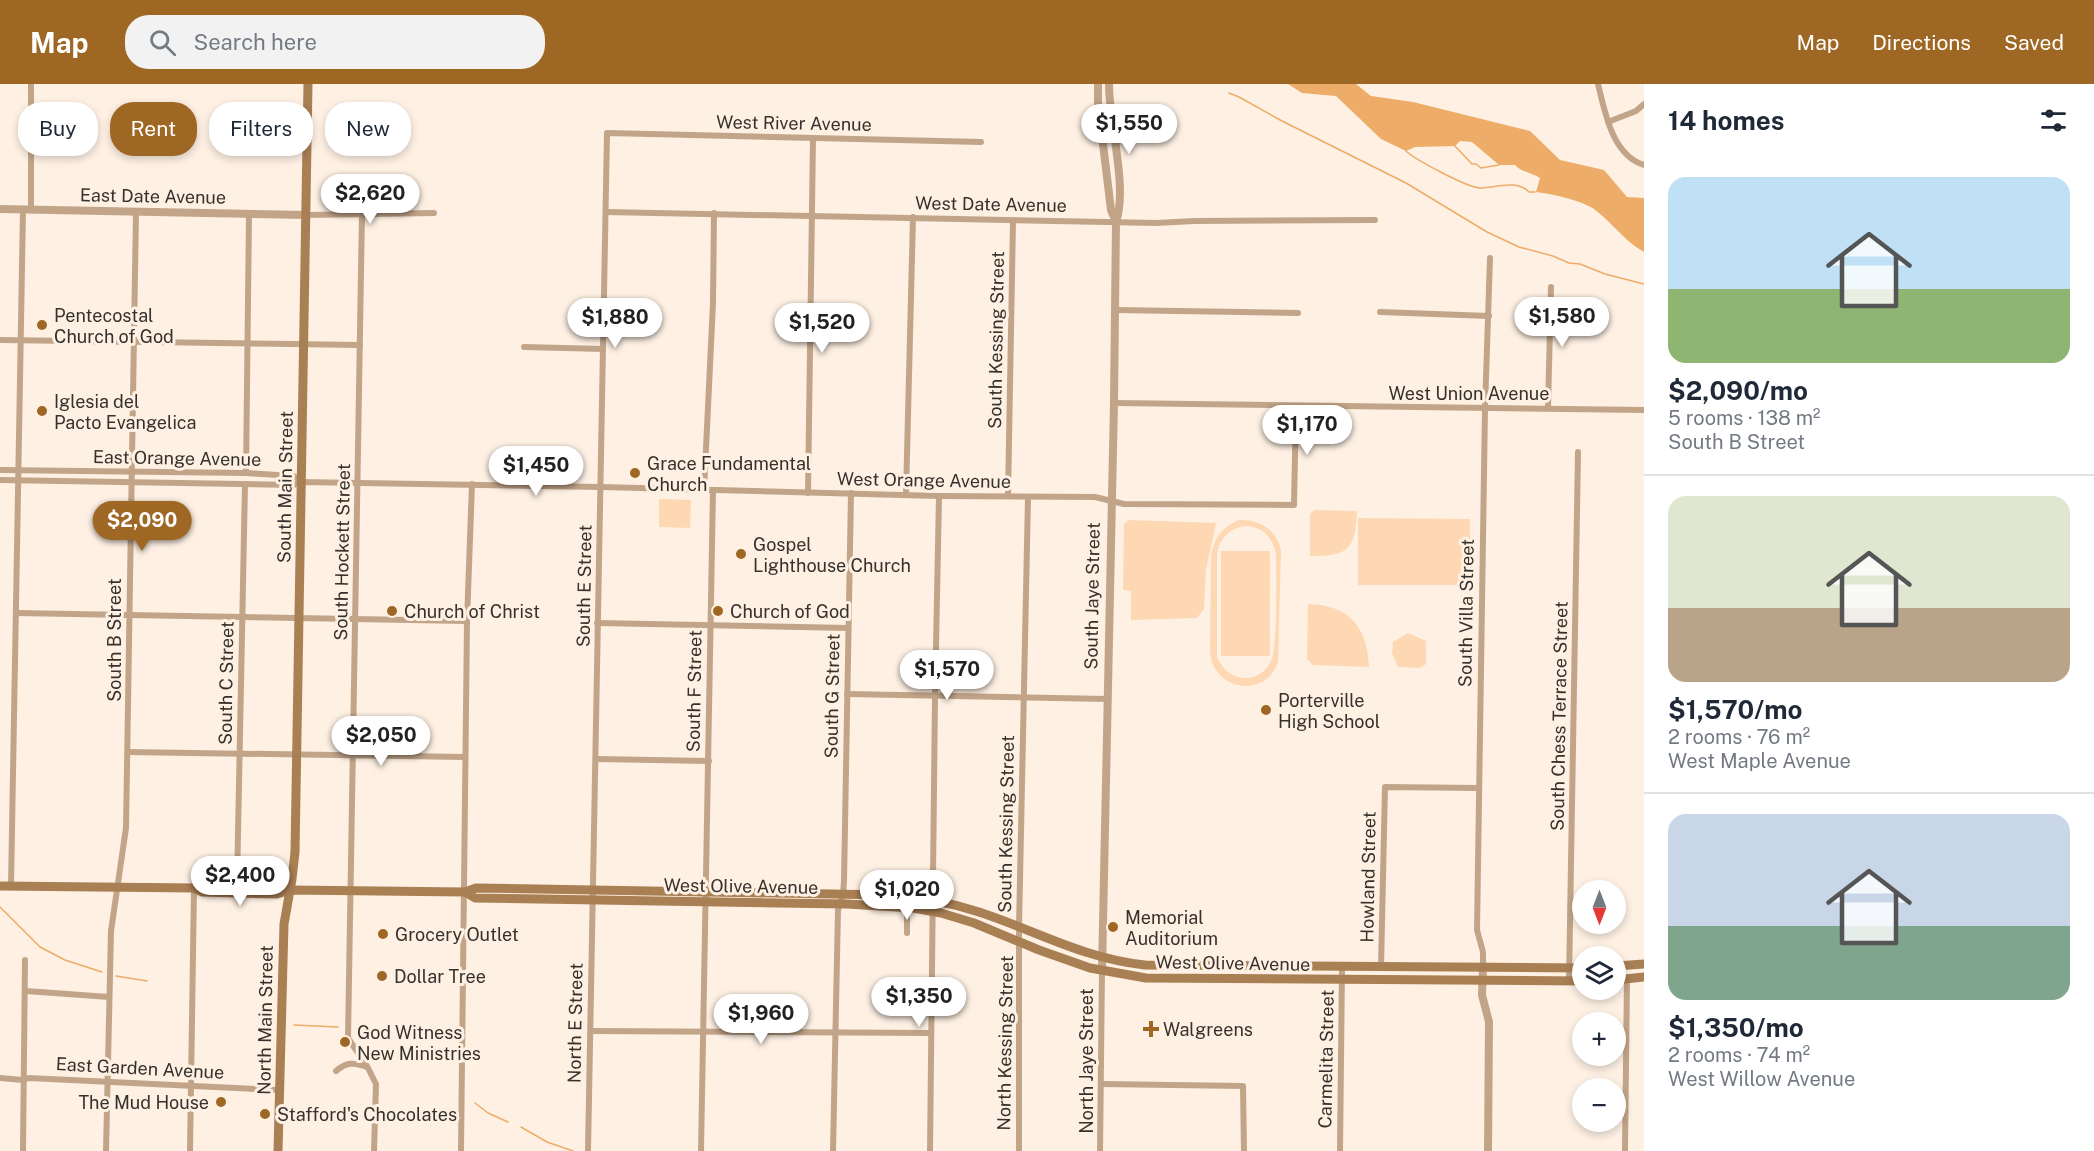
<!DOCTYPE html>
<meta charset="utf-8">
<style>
body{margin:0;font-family:"Public Sans",sans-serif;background:#f2f2f3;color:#1f2937;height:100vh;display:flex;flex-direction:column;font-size:22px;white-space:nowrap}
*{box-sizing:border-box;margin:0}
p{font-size:20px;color:#747a83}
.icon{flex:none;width:33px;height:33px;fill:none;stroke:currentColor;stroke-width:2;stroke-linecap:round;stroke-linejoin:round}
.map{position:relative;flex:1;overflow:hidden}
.panel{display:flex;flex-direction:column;background:#fff;width:450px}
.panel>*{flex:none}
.guide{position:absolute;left:18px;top:18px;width:570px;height:54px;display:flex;gap:12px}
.needle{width:39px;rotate:180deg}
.fabs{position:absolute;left:1572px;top:796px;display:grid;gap:12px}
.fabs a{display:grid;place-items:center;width:54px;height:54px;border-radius:50%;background:#fff;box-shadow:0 3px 9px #0003;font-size:30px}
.price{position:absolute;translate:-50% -51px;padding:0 14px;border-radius:21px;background:#fff;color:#222;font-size:20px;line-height:39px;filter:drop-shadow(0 2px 3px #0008)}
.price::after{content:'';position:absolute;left:50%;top:36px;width:18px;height:14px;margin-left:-9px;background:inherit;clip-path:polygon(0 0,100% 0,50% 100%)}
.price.selected{background:#9f6724;color:#fff}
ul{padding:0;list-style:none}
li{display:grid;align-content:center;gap:12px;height:318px;padding:0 24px}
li+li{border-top:2px solid #e0e1e3}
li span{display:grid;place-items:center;height:186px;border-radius:18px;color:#555}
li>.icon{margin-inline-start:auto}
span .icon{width:108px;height:108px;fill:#fffc;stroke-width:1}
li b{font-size:26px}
h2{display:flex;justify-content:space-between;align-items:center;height:72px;padding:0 24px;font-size:26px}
.pill{padding:0 21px;border-radius:24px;background:#fff;box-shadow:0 3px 9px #0003;font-size:21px;line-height:54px}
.pill.selected{background:#9f6724;color:#fff}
header{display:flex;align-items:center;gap:36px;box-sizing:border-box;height:84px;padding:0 30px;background:#9f6724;color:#fff}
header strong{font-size:28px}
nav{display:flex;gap:33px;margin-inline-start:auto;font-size:21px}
.search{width:420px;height:54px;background:#f2f2f3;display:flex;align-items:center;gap:15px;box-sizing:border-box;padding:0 21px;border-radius:24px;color:#747a83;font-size:22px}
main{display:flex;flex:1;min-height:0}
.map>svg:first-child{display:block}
.green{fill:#fdd8b3;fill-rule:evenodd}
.water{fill:#edac67}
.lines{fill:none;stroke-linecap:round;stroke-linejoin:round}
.stream{stroke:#edac67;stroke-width:1.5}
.minor{stroke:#c2a589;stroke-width:6}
.tertiary{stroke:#c2a589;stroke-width:8}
.secondary{stroke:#a97f54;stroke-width:9}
.poi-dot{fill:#9f6724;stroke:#fef0e3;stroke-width:2}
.labels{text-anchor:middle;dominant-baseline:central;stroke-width:6;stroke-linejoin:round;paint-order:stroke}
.street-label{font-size:18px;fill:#36312c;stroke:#fef0e3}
.poi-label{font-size:18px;fill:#36312c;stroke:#fef0e3;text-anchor:start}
</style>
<header>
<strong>Map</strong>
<div class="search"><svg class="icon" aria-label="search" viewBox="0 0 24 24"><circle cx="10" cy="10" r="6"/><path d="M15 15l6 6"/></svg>Search here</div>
<nav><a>Map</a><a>Directions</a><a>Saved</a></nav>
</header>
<main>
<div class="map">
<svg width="1644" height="1067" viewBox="0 0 1644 1067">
<rect width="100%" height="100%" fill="#fef0e3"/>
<g class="green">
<path d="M659,415L691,416L690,444L659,443Z"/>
<path d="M1314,426L1357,427C1355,466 1349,472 1310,472V430Z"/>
<path d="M1358,434L1470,435V501H1358Z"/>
<path d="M1129,436L1216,439L1206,486L1204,525L1197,534L1131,536V507L1123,506L1124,440Z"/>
<path d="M1239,436C1259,435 1276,445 1281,466L1278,578C1266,615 1213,607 1210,568L1211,471C1215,453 1222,443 1239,436ZM1246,442C1264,443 1273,454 1276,471C1276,491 1278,563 1271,577C1266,588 1256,594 1245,594C1232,594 1222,585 1217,573V471C1219,454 1230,444 1246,442Z"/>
<rect x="1221" y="467" width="49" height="105"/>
<path d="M1308,520C1350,521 1367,543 1369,583L1313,581L1307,575Z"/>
<path d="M1408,549L1426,557V580L1420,584L1398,583L1392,569L1393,558Z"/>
</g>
<path class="water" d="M1288,0H1356L1371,12L1413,18L1530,47L1560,76L1604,86L1627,113L1644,114V168C1624,157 1612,138 1594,125C1580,116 1553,110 1536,108L1540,94C1532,89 1521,88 1515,81H1499L1472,58L1460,57L1455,62L1415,63L1406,67L1381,55L1336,12L1302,9Z"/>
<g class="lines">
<g class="stream">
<path d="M1229,9L1239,13L1282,37L1406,99L1487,148L1519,163L1553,172L1569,179L1580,180L1605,190L1644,200"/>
<path d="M1454,61L1472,80H1476L1481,84L1499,81"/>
<path d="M1406,67C1416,76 1466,103 1480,104C1496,104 1516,95 1529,108H1535"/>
<path d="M0,823L40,863L65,876L102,888"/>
<path d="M116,892L147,897"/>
<path d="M294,941L338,943"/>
<path d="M475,1019L488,1029L508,1038"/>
<path d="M521,1043L547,1058L573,1067"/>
</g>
<g class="minor">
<path d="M1598,0C1605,28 1612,71 1644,81"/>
<path d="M1608,38L1636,27L1644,20"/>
<path d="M31,126V0"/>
<path d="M606,128L1156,139L1194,137L1375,136"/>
<path d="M362,129L348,954L368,984L376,1000L374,1067"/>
<path d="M306,131L434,129"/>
<path d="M1115,226L1298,229"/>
<path d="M1380,228L1489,232"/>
<path d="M0,256L360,261"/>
<path d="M524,263L603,265"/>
<path d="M1114,319L1644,326"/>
<path d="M1548,324L1551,203"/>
<path d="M0,386L246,389L294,392L301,398"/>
<path d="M246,389L249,130"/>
<path d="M0,396L294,401L301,398L601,403L939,412L1095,413L1124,420L1294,421L1296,322"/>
<path d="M704,406L713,219L714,129"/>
<path d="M808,409L813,54"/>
<path d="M906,411L913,133"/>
<path d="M1008,412L1013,137"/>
<path d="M16,529L467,537"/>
<path d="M597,539L848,544"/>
<path d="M847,610L1107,615"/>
<path d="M128,668L465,673"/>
<path d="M596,675L709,677"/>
<path d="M237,800L245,400"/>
<path d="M11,802L23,126"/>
<path d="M907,823V849"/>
<path d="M1381,883L1385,703L1478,704"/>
<path d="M1483,884V868L1477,846L1485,324L1490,174"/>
<path d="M1569,897L1578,368"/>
<path d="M26,907L109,913"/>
<path d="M591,947L931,949"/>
<path d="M336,987C346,978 354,978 367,983"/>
<path d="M0,994L23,996L29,994L279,1006"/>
<path d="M1101,1000L1243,1002L1244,1067"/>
<path d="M23,1067L25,876"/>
<path d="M106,1067L111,847L126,744L136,128"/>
<path d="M190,1067L194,804"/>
<path d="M461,1067L467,537L472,400"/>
<path d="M588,1067L607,49L981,58"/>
<path d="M701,1067L713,406"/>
<path d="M833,1067L838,826L843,810L844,797L851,409"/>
<path d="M930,1067L935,613L939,412"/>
<path d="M1019,1067V843L1028,413"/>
<path d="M1100,1067L1102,887"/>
<path d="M1340,1067L1342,883"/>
<path d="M1625,1067L1627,895"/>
</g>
<g class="tertiary">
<path d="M1098,0V19L1111,126L1116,138"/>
<path d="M0,125L306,131"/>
<path d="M1483,884L1482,911L1489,938L1488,1067"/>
<path d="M1102,887L1114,319L1116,138C1128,103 1109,40 1109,0"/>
</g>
<g class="secondary">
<path d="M0,802L194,804L202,808L277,810L290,806L465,808L476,804L888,811C919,813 949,818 979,828C1037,847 1082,874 1145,881L1582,884"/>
<path d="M194,804L201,799L280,800L290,806"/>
<path d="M465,808L475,814L847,820L913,824L941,829L974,839L1039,866L1090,884L1146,894L1582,897"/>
<path d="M1616,882L1644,880"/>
<path d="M1616,896L1644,893"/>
<path d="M278,1067L284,840L292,795L295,768L308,0"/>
</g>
</g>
<g class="poi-dot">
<circle cx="42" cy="241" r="6"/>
<circle cx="42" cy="327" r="6"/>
<circle cx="635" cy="389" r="6"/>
<circle cx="741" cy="470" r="6"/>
<circle cx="392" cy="527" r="6"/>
<circle cx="718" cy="527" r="6"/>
<circle cx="1266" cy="626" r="6"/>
<circle cx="1113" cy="843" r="6"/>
<circle cx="383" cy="850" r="6"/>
<circle cx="382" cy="892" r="6"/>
<path d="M1148 936h6v6h6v6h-6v6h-6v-6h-6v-6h6z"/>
<circle cx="345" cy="958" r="6"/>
<circle cx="221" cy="1018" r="6"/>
<circle cx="265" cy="1030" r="6"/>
</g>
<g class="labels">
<g class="street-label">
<text transform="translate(794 39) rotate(1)">West River Avenue</text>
<text transform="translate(153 112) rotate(1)">East Date Avenue</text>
<text transform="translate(991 120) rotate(1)">West Date Avenue</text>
<text transform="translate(996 256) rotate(-89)">South Kessing Street</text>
<text x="1469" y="309">West Union Avenue</text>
<text transform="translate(177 374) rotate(1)">East Orange Avenue</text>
<text transform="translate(924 396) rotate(1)">West Orange Avenue</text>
<text transform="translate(285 403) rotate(-89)">South Main Street</text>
<text transform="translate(342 468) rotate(-89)">South Hockett Street</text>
<text transform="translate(584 502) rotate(-89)">South E Street</text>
<text transform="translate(1092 512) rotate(-89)">South Jaye Street</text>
<text transform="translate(1466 529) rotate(-89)">South Villa Street</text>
<text transform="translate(114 556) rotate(-90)">South B Street</text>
<text transform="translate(226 599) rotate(-89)">South C Street</text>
<text transform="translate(694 607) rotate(-89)">South F Street</text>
<text transform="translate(832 612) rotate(-89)">South G Street</text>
<text transform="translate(1559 632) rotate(-89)">South Chess Terrace Street</text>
<text transform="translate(1006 740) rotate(-89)">South Kessing Street</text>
<text transform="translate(1368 793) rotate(-89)">Howland Street</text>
<text transform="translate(741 802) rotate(1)">West Olive Avenue</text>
<text transform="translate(1233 879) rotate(1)">West Olive Avenue</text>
<text transform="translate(265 936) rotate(-89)">North Main Street</text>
<text transform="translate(575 939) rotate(-89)">North E Street</text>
<text transform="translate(1005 959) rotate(-89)">North Kessing Street</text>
<text transform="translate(1326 975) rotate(-89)">Carmelita Street</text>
<text transform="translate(1086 977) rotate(-90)">North Jaye Street</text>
<text transform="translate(140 984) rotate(3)">East Garden Avenue</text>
</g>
<g class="poi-label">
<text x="54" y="231">Pentecostal<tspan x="54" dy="21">Church of God</tspan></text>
<text x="54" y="317">Iglesia del<tspan x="54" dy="21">Pacto Evangelica</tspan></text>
<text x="647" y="379">Grace Fundamental<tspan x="647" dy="21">Church</tspan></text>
<text x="753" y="460">Gospel<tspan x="753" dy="21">Lighthouse Church</tspan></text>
<text x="404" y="527">Church of Christ</text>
<text x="730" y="527">Church of God</text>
<text x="1278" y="616">Porterville<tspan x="1278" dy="21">High School</tspan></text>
<text x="1125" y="833">Memorial<tspan x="1125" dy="21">Auditorium</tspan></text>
<text x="395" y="850">Grocery Outlet</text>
<text x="394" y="892">Dollar Tree</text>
<text x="1163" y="945">Walgreens</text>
<text x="357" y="948">God Witness<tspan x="357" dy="21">New Ministries</tspan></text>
<text x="209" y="1018" text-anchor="end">The Mud House</text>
<text x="277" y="1030">Stafford's Chocolates</text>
</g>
</g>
</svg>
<div class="fabs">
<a><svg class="needle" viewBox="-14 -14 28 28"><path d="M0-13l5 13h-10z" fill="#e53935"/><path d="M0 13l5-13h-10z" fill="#747a83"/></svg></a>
<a><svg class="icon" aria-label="layers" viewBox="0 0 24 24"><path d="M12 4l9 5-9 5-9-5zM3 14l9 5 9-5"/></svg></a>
<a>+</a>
<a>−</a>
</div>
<b class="price" style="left:1129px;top:71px">$1,550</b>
<b class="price" style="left:370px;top:141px">$2,620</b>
<b class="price" style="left:1562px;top:264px">$1,580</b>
<b class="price" style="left:615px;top:265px">$1,880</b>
<b class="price" style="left:822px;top:270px">$1,520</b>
<b class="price" style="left:1307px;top:372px">$1,170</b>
<b class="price" style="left:536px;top:413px">$1,450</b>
<b class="price selected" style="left:142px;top:468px">$2,090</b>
<b class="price" style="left:947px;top:617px">$1,570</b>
<b class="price" style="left:381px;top:683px">$2,050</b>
<b class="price" style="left:240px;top:823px">$2,400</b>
<b class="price" style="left:907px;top:837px">$1,020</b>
<b class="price" style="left:919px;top:944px">$1,350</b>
<b class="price" style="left:761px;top:961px">$1,960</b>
<div class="guide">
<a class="pill">Buy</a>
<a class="pill selected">Rent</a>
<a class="pill">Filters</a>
<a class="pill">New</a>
</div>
</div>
<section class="panel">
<h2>14 homes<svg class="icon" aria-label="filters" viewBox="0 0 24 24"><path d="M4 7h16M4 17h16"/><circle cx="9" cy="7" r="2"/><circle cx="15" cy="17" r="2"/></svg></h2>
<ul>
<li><span style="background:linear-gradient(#bfe0f5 60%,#8fb573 0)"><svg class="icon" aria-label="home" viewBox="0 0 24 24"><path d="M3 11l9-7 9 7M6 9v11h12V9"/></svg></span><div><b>$2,090/mo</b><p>5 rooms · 138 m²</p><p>South B Street</p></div></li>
<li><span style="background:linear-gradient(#dfe7d0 60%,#b9a48a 0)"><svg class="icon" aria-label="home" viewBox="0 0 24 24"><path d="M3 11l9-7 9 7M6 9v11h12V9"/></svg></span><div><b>$1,570/mo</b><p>2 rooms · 76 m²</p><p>West Maple Avenue</p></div></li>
<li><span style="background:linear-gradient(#c9d6e8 60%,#7fa58c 0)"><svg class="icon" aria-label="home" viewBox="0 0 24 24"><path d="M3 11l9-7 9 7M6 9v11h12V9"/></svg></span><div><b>$1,350/mo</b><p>2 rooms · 74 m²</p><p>West Willow Avenue</p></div></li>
</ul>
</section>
</main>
